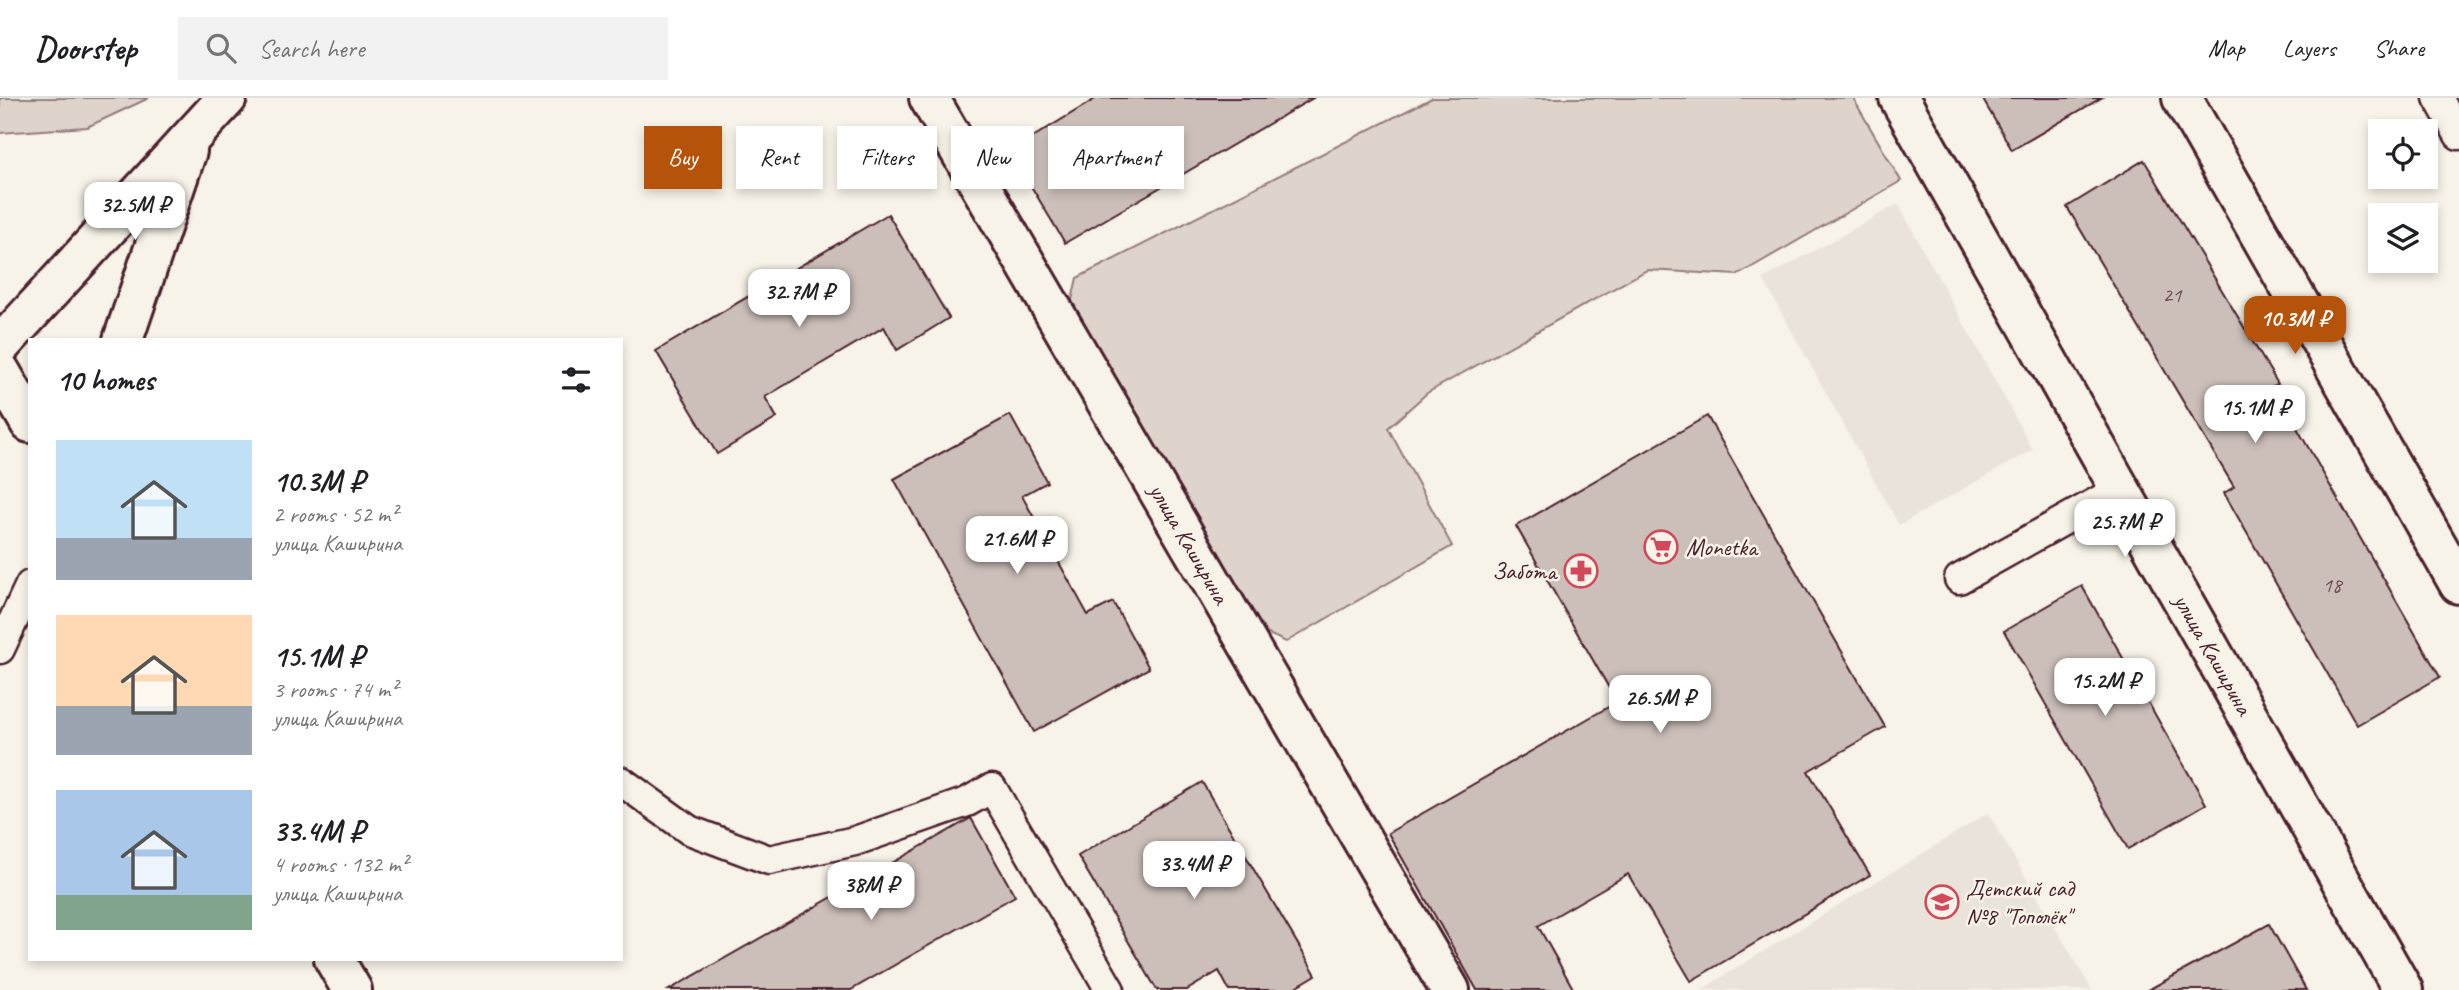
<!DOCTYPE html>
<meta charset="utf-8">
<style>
body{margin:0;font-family:Caveat,sans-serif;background:#f2f2f2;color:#202124;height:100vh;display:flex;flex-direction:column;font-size:26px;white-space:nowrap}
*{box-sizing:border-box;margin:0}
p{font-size:23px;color:#757577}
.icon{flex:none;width:38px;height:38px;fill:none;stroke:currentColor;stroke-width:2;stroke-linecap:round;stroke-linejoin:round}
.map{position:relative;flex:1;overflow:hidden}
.sheet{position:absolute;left:28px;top:240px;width:595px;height:623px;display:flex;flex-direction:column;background:#fff;border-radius:0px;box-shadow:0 4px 10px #0003}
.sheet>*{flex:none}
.guide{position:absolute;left:644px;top:28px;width:665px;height:63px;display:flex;gap:14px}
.tools{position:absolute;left:2368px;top:21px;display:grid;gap:14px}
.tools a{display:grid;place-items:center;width:70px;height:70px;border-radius:0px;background:#fff;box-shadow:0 4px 10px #0003;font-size:35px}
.price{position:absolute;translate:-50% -60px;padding:0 16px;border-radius:14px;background:#fff;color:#222;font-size:23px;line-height:46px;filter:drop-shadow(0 2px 4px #0008)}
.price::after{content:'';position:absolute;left:50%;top:42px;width:21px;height:16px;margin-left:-10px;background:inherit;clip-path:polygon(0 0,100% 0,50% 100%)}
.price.active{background:#b45309;color:#fff}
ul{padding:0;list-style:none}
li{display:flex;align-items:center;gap:21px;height:175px;padding:0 28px}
li span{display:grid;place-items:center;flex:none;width:196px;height:140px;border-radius:0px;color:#555}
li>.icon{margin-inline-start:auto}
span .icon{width:84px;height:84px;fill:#fffc;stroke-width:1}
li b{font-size:30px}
h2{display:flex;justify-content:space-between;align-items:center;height:84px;padding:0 28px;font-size:30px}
.chip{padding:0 24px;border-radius:0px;background:#fff;box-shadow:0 4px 10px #0003;font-size:24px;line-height:63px}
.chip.active{background:#b45309;color:#fff}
header{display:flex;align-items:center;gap:42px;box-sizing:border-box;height:98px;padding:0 35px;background:#fff;border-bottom:2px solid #e0e0e0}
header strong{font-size:33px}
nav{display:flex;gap:38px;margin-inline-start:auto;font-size:24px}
.search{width:490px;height:63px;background:#f2f2f2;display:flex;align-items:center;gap:18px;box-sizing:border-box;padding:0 24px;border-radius:0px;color:#757577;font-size:26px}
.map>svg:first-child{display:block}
.built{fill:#eae3da}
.green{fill:#ded4cc;stroke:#947a7c;stroke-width:2}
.building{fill:#ccbfb9;stroke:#4a1f2b;stroke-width:2}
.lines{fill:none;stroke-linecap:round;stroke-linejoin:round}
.lane-casing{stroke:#4a1f2b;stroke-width:33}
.street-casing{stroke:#4a1f2b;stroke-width:44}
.lane{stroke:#f7f3e8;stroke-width:28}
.street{stroke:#f7f3e8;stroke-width:38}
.labels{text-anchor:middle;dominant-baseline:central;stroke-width:5;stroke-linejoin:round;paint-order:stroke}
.number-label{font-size:21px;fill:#6a474e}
.street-label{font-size:24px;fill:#4a1f2b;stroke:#f7f3e8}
.poi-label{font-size:24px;fill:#4a1f2b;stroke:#f7f3e8;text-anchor:start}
</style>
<header>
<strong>Doorstep</strong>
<div class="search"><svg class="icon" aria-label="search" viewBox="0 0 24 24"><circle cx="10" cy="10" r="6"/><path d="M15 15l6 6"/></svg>Search here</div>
<nav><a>Map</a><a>Layers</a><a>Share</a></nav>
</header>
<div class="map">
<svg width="2459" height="892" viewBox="0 0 2459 892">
<rect width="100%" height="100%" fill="#f7f3e8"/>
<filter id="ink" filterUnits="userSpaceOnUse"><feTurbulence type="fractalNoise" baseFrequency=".0143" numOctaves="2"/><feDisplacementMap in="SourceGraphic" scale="14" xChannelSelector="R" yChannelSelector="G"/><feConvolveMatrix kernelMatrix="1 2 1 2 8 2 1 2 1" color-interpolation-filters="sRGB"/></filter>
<g filter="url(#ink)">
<g class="built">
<path d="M1898,106L2033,352L1899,427L1763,181Z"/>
<path d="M1988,715L2092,892H1701Z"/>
</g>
<g class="green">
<path d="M0,0H149L87,29L0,35Z"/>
<path d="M1432,0H1853L1901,83L1738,177L1647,172L1427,295L1388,330L1452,448L1286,544L1253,529L1069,215L1077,180Z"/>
</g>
<g class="building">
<path d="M1097,0H1313L1065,145L1010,53Z"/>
<path d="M1982,0H2101L2012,52Z"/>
<path d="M2144,62L2278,286L2273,288L2440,579L2357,627L2224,395L2234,389L2067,109Z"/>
<path d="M888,116L949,220L897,252L884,229L765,299L777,320L717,356L656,253Z"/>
<path d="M1010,317L1047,384L1022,398L1088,517L1113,504L1149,570L1034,634L894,381Z"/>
<path d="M1707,318L1885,629L1808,673L1870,777L1691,883L1628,776L1538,828L1574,892H1477L1388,735L1617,604L1516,428Z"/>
<path d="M2082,488L2206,706L2128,751L2004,533Z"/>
<path d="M1202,684L1316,877L1291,892H1229L1219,873L1187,892H1157L1078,758Z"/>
<path d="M971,720L1015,798L851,892H669Z"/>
<path d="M2269,826L2306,892H2148Z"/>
</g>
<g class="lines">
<defs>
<g id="lane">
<path d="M2438,0L2459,37"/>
<path d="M1959,481L2120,391"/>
<path d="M0,551L30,487"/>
<path d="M621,683L689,732L769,762L855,743L967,704L992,690L1110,892"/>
</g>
<g id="street">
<path id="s1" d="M929,0L1450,892"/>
<path id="s2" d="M1899,0L2403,892"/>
<path d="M2182,0L2459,486"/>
<path d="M123,242L187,53"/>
<path d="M0,248L227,0"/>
<path d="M0,273L30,325"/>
<path d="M334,861L352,892"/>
</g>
</defs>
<use href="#lane" class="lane-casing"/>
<use href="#street" class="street-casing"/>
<use href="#lane" class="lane"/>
<use href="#street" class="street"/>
</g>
</g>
<defs>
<symbol id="supermarket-ring" viewBox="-11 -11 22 22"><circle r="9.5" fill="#f7f3e8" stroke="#d1495b" stroke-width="1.5"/><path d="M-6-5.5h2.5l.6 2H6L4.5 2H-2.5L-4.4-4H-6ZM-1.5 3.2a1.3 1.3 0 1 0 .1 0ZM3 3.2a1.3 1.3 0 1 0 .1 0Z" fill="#d1495b"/></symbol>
<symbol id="pharmacy-ring" viewBox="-11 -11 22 22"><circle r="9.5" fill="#f7f3e8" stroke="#d1495b" stroke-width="1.5"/><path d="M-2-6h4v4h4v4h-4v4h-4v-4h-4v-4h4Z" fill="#d1495b"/></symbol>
<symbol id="school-ring" viewBox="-11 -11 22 22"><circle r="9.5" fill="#f7f3e8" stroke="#d1495b" stroke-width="1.5"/><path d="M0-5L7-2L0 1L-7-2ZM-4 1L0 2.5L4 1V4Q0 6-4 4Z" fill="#d1495b"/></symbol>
</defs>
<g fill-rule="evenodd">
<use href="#supermarket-ring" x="1642" y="430" width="38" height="38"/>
<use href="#pharmacy-ring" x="1562" y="454" width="38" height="38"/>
<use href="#school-ring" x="1923" y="785" width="38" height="38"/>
</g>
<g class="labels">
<g class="number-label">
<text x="2172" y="197">21</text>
<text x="2332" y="487">18</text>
</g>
<g class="street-label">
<text stroke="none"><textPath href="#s1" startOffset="516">улица Каширина</textPath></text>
<text stroke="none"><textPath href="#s2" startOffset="639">улица Каширина</textPath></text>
</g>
<g class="poi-label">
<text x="1686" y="449">Monetka</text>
<text x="1556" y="473" text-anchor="end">Забота</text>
<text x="1966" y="790">Детский сад<tspan x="1966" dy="28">№8 "Тополёк"</tspan></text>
</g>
</g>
</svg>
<div class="tools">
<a><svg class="icon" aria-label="locate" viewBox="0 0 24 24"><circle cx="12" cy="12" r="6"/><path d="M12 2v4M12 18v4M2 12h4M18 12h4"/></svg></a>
<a><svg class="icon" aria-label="layers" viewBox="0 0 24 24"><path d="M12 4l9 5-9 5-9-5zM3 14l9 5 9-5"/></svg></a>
</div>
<b class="price" style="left:135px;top:144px">32.5M ₽</b>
<b class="price" style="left:799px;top:231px">32.7M ₽</b>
<b class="price active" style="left:2295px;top:258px">10.3M ₽</b>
<b class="price" style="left:2255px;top:347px">15.1M ₽</b>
<b class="price" style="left:2125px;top:461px">25.7M ₽</b>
<b class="price" style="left:1017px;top:478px">21.6M ₽</b>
<b class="price" style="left:2105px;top:620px">15.2M ₽</b>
<b class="price" style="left:1660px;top:637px">26.5M ₽</b>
<b class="price" style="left:1194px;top:803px">33.4M ₽</b>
<b class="price" style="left:871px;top:824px">38M ₽</b>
<div class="guide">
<a class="chip active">Buy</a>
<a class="chip">Rent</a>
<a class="chip">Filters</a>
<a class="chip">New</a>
<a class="chip">Apartment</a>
</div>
<section class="sheet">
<h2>10 homes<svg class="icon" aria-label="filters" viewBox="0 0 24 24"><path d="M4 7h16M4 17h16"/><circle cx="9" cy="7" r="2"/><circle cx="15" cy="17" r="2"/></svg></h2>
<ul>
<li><span style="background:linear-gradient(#bfe0f5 70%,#9aa5b1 0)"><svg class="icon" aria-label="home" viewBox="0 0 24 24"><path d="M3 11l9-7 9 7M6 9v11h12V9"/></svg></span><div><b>10.3M ₽</b><p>2 rooms · 52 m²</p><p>улица Каширина</p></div></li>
<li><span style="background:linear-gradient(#ffd9b3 65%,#9aa5b1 0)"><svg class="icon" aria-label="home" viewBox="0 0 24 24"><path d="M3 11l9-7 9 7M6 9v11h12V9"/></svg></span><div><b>15.1M ₽</b><p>3 rooms · 74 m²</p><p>улица Каширина</p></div></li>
<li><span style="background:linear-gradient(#a9c7e8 75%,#7fa58c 0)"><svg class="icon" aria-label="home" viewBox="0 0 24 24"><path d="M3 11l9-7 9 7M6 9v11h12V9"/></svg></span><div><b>33.4M ₽</b><p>4 rooms · 132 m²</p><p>улица Каширина</p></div></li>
</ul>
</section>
</div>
